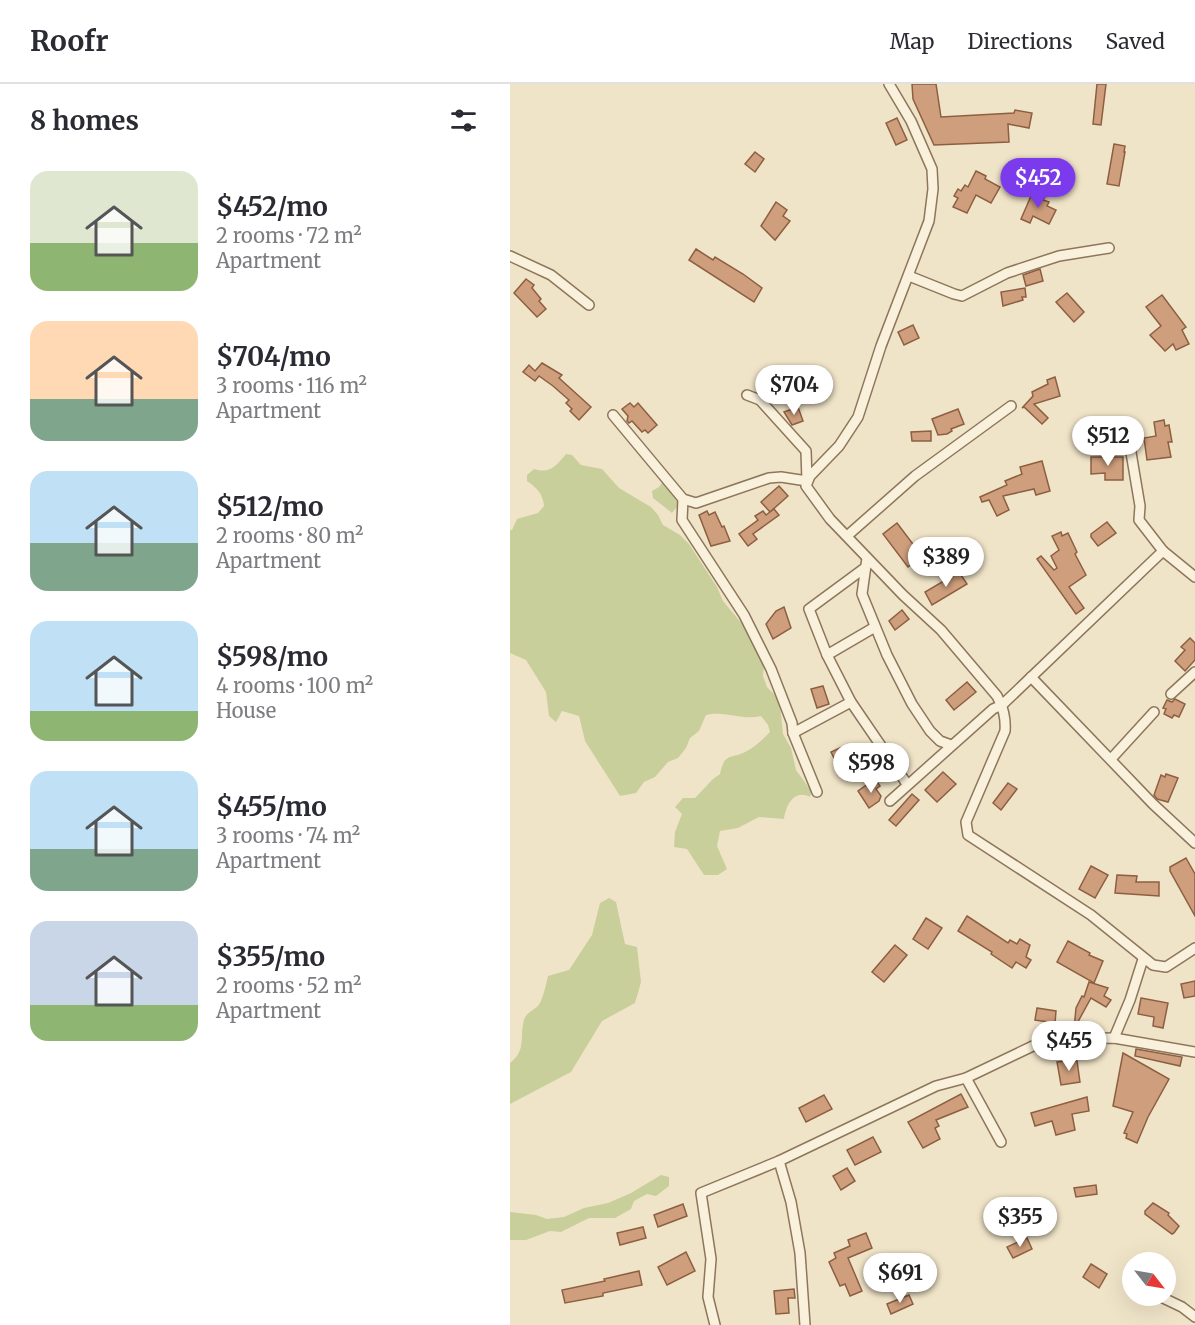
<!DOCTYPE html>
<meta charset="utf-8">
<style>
body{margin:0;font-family:Merriweather,serif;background:#f7f7f7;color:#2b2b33;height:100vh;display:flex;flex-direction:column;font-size:22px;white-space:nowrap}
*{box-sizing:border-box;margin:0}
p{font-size:20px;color:#7c7c81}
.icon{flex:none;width:33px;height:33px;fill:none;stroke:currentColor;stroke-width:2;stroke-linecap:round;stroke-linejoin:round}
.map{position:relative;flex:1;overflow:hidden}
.details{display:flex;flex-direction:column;background:#fff;width:510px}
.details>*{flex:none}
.needle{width:39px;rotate:121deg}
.fabs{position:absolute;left:612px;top:1168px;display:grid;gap:12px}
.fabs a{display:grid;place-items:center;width:54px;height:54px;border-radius:50%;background:#fff;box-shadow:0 6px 24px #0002;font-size:30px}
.price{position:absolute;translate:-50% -51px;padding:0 14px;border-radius:21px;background:#fff;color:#222;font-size:20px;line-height:39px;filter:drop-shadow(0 2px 3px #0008)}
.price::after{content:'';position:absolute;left:50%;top:36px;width:18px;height:14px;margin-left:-9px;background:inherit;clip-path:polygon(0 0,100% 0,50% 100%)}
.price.selected{background:#7c3aed;color:#fff}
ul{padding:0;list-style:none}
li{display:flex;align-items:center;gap:18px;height:150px;padding:0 30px}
li span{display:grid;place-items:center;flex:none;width:168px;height:120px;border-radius:18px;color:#555}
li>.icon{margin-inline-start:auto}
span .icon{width:72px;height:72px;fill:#fffc;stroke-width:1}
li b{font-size:26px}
h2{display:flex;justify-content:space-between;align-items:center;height:72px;padding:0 30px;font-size:26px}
header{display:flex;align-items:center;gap:36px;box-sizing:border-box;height:84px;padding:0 30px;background:#fff;border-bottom:2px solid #e1e1e2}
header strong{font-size:28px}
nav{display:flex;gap:33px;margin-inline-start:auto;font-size:21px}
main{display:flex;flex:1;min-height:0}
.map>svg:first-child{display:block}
.green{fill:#c9cf9b}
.building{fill:#cf9f7d;stroke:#8d5f41;stroke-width:1.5}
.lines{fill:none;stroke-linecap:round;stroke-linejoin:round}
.minor-casing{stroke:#8d765c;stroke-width:12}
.minor{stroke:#faf1dc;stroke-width:9}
</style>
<header>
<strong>Roofr</strong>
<nav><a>Map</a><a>Directions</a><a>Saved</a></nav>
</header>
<main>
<section class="details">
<h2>8 homes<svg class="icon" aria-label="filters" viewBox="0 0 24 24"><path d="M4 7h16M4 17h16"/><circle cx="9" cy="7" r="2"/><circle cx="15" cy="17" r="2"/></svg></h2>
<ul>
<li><span style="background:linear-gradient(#dfe7d0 60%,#8fb573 0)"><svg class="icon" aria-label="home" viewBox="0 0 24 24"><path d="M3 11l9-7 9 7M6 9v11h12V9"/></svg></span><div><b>$452/mo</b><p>2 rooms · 72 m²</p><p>Apartment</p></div></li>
<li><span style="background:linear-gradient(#ffd9b3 65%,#7fa58c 0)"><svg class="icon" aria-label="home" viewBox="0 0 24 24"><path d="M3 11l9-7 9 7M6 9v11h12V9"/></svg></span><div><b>$704/mo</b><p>3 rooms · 116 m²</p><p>Apartment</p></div></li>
<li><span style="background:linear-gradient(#bfe0f5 60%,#7fa58c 0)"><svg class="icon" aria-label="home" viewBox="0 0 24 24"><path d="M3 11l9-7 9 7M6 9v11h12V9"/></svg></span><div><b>$512/mo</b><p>2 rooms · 80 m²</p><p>Apartment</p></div></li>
<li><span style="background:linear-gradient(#bfe0f5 75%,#8fb573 0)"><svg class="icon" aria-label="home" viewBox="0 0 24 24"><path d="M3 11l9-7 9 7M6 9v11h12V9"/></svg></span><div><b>$598/mo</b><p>4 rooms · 100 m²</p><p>House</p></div></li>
<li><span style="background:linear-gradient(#bfe0f5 65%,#7fa58c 0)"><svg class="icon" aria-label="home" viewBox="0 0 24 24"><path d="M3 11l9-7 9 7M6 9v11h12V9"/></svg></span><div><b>$455/mo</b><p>3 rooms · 74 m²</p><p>Apartment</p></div></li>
<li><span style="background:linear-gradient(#c9d6e8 70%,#8fb573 0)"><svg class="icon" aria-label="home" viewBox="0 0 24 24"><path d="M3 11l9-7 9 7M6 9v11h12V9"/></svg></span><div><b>$355/mo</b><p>2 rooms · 52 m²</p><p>Apartment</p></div></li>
</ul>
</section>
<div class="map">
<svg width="685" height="1241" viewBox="0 0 685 1241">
<rect width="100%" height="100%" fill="#f0e4c8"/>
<g class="green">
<path d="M56,370L62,371L71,381L92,385L109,404L141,423L148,431L153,441L170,451L179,460L207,503L213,517L238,547L254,582L253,592L257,603L264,610L270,621L273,650L281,664L286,686L302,708L300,713C284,705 276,721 274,735L249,733L228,744L210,747L207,762L217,785L208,791H194L177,765L164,763L165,748L172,730L165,723L173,714H185L203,695L210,690C215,667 221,676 237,667C245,663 254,654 260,648L258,641L251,632C233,637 214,626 196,631L189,647L180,654L176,664L168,674L158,678L145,693L134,698L126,709L110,712L75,657L69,632L52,627L46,638L39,632L36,608L16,576L0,569V446H2L7,435L28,429L34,422C33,410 27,404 17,397V391L24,385C40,390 46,382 56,370Z"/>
<path d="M153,397L158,399L170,419L162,429L143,414L142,407L149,403Z"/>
<path d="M99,814L106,818L115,860L127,863L131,898L125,919L92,937L61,988L0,1020V979C17,966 9,953 14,936C16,928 26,926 30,919C34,911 36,900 38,892L59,886L82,851L90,819Z"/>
<path d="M151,1091L159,1093V1102L146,1112L137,1110L124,1117L121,1125L105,1134H79L51,1148L40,1147L16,1156H0V1128L26,1131L37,1135L54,1133L74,1124L98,1119L121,1109Z"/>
</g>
<g class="building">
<path d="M402,0H426L431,33L504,29L505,26L522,29L519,44L498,40L499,58L424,61L403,15Z"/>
<path d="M587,0H596L591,41L583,40Z"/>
<path d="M387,34L397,56L386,61L376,39Z"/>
<path d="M604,60L615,62L614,68H615L609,102L597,100Z"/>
<path d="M245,68L254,75L245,88L235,80Z"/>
<path d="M466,87L476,92L475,95L490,103L481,119L466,111L457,129L443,123L448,114L444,112L448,105L451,107L455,101L458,103Z"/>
<path d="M524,105L536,111L533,116L539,118L537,122L546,126L539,140L523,132L520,139L511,135Z"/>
<path d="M266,118L277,126L273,132L280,137L265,156L251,142Z"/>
<path d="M186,165L203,176L205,173L233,190L252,204L244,218L179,176Z"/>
<path d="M530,185L533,197L516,202L513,191Z"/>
<path d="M16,195L24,201L22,204L31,215L29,217L36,225L27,233L4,209Z"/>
<path d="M515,204L516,213H512L513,216L493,222L491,208Z"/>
<path d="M557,209L574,228L564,238L546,218Z"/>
<path d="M652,211L676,243L672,246L679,260L666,266L663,260L655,267L640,251L651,242L636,223Z"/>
<path d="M403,241L409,254L394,261L388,248Z"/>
<path d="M32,279L52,291L49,294L81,323L69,336L60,327L62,325L56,319L59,316L43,302L29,292L25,297L13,288L19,281L25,287Z"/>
<path d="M545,293L550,312L524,320L538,334L532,340L514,323L512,324L523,312L522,308L538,300L537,296Z"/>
<path d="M120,319L124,323L128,319L147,341L138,349L135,346L132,348L122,337L119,339L117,337L118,332L112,325Z"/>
<path d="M288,323L293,337L282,341L274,328Z"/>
<path d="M448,325L454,340L441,345L442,347L437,350L428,351L422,335Z"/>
<path d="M654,336L655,342L659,341L662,358H658L661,373L637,376L634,354L646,352L644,338Z"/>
<path d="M421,347V357H402L401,348Z"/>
<path d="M581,373H613V396H595V389L581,390Z"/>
<path d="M532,377L540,407L526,411L524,405L493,412L499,426L487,432L479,416L472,418L470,413L497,401L495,397L512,390L510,383Z"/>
<path d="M269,402L278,412L260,428L251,418Z"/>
<path d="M264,425L269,431L243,450L247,455L238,462L229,450L248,436L245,432L253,427L256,431Z"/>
<path d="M197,427L199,431L205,428L212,443L214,442L220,457L201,462L189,431Z"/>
<path d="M597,438L606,449L588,462L581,453V450Z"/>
<path d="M387,439L412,472L398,483L373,450Z"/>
<path d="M551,448L552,452L558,449L567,468L565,470L576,491L559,503L574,524L566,530L527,475L531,472L544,486L547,484L541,472L549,466L542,452Z"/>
<path d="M449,488L457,500L422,521L415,508Z"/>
<path d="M274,523L281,544L263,555L256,540L266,527Z"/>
<path d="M392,526L399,535L385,546L379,537Z"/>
<path d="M680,554L685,559V576L675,587L665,577L675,566L671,563Z"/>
<path d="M457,598L466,608L444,626L436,616Z"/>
<path d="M313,602L319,620L307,624L301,605Z"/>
<path d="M665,615L675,620L669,633L664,631L662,634L654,630L656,625L653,624L657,616L662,618Z"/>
<path d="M332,663L339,676L328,682L321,668Z"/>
<path d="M433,688L446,700L427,718L415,706Z"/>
<path d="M656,690L668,694L658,718L647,715L644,711L651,691L655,693Z"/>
<path d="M365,695L370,702L366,705L371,712L369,717L359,724L348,707Z"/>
<path d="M498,699L507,705L491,726L483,719Z"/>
<path d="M402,710L409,716L386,742L379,736Z"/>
<path d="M676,774L685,790V832L660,787V783Z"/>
<path d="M581,782L598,791L585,814L569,805Z"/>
<path d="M607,791L627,792L626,798H649V812L605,809Z"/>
<path d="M457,832L498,859L500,856L507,860L510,855L520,861L516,873L521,876L516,884L506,878L502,884L481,870L482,868L448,847Z"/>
<path d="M416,834L432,844L418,865L403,855Z"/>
<path d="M558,857L580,869L579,871L593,877L584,899L547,878Z"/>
<path d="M385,861L397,871L374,898L362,888Z"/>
<path d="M685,897V912L674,914L671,900Z"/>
<path d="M579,898L598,904L594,912L601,916L596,923L581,914L564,945L566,924L572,912L574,913Z"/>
<path d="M631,914L658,919L653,944L643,942L644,933L628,930Z"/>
<path d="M527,924L546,927L545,939L525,936Z"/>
<path d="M626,965L672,973L670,982L625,972Z"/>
<path d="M613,969L659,995L638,1033L627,1059L616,1054L617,1050L614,1049L623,1028L603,1022Z"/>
<path d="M557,977V978L567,977L570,998L551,1001L547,978Z"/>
<path d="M451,1010L458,1023L426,1036L429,1042L425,1044L430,1055L413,1064L398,1038Z"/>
<path d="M314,1011L322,1025L296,1038L289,1024Z"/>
<path d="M577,1013L579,1027L562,1030L565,1046L546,1051L542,1037L525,1042L521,1029Z"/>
<path d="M363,1053L371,1068L345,1081L337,1066Z"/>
<path d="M337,1084L345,1097L331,1106L323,1092Z"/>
<path d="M586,1101L587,1110L566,1113L564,1104Z"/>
<path d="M643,1119L659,1129L658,1131L669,1142L664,1149L662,1150L635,1130V1127Z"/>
<path d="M173,1120L177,1132L148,1143L144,1131Z"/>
<path d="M133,1143L136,1154L110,1161L107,1149Z"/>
<path d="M356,1149L362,1164L338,1174L352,1207L340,1212L335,1200L330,1202L319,1178L326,1174L324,1169L340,1162L338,1156Z"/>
<path d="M517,1154L522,1165L503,1174L497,1163Z"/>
<path d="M176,1168L185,1187L157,1201L148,1183Z"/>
<path d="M581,1180L597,1190L589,1204L573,1193Z"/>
<path d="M129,1187L132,1201L93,1209V1212L55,1219L52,1206L95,1197L94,1195Z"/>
<path d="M284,1205L285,1214H278L279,1229L266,1230L264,1207Z"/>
<path d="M399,1211L403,1220L381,1230L377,1220Z"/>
</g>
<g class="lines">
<defs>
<g id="minor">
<path d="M379,0L401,37L422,85L423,105L419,137L371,262L348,333L329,362L300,392L296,402L320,435L393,511L431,546L487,612C493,624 496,633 495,647L456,738L458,751L581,831L643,881L656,883L685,864"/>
<path d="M0,172L41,191L79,221"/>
<path d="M399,192L444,210L452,212L497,189L549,172L599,164"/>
<path d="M103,331L173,415L186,419L259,394L271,393L297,397L296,367L250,316L237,311"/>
<path d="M616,339L630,422L629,436L653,467"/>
<path d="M173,415L172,436L234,531L261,585L282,639L283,649L307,708"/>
<path d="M337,452L405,392L501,322"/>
<path d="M357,474L352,510L377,571L402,620L420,647L430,657L441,661"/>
<path d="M317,571L299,525L356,483"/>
<path d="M521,593L643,720L685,759"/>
<path d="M661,610L685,588"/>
<path d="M341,618L317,571L365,543"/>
<path d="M283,649L341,618L397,700"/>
<path d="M601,675L644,628"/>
<path d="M380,717L483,625L492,621L653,467L685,493"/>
<path d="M604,954L620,916L633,875"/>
<path d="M456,994L491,1058"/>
<path d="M269,1077L281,1118L290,1169L295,1241"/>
<path d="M649,1212L672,1223L685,1233"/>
<path d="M205,1241L198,1213L201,1175L191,1109L269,1077L426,1002L456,994L525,961L558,955L604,954L685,968"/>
</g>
</defs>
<use href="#minor" class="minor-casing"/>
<use href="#minor" class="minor"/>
</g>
</svg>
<div class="fabs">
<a><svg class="needle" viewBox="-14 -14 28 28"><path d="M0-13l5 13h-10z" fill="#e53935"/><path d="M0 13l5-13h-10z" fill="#7c7c81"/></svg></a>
</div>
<b class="price selected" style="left:528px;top:125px">$452</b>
<b class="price" style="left:284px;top:332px">$704</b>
<b class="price" style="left:598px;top:383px">$512</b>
<b class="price" style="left:436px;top:504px">$389</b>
<b class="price" style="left:361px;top:710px">$598</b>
<b class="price" style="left:559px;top:988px">$455</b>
<b class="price" style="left:510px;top:1164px">$355</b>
<b class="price" style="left:390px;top:1220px">$691</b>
</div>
</main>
